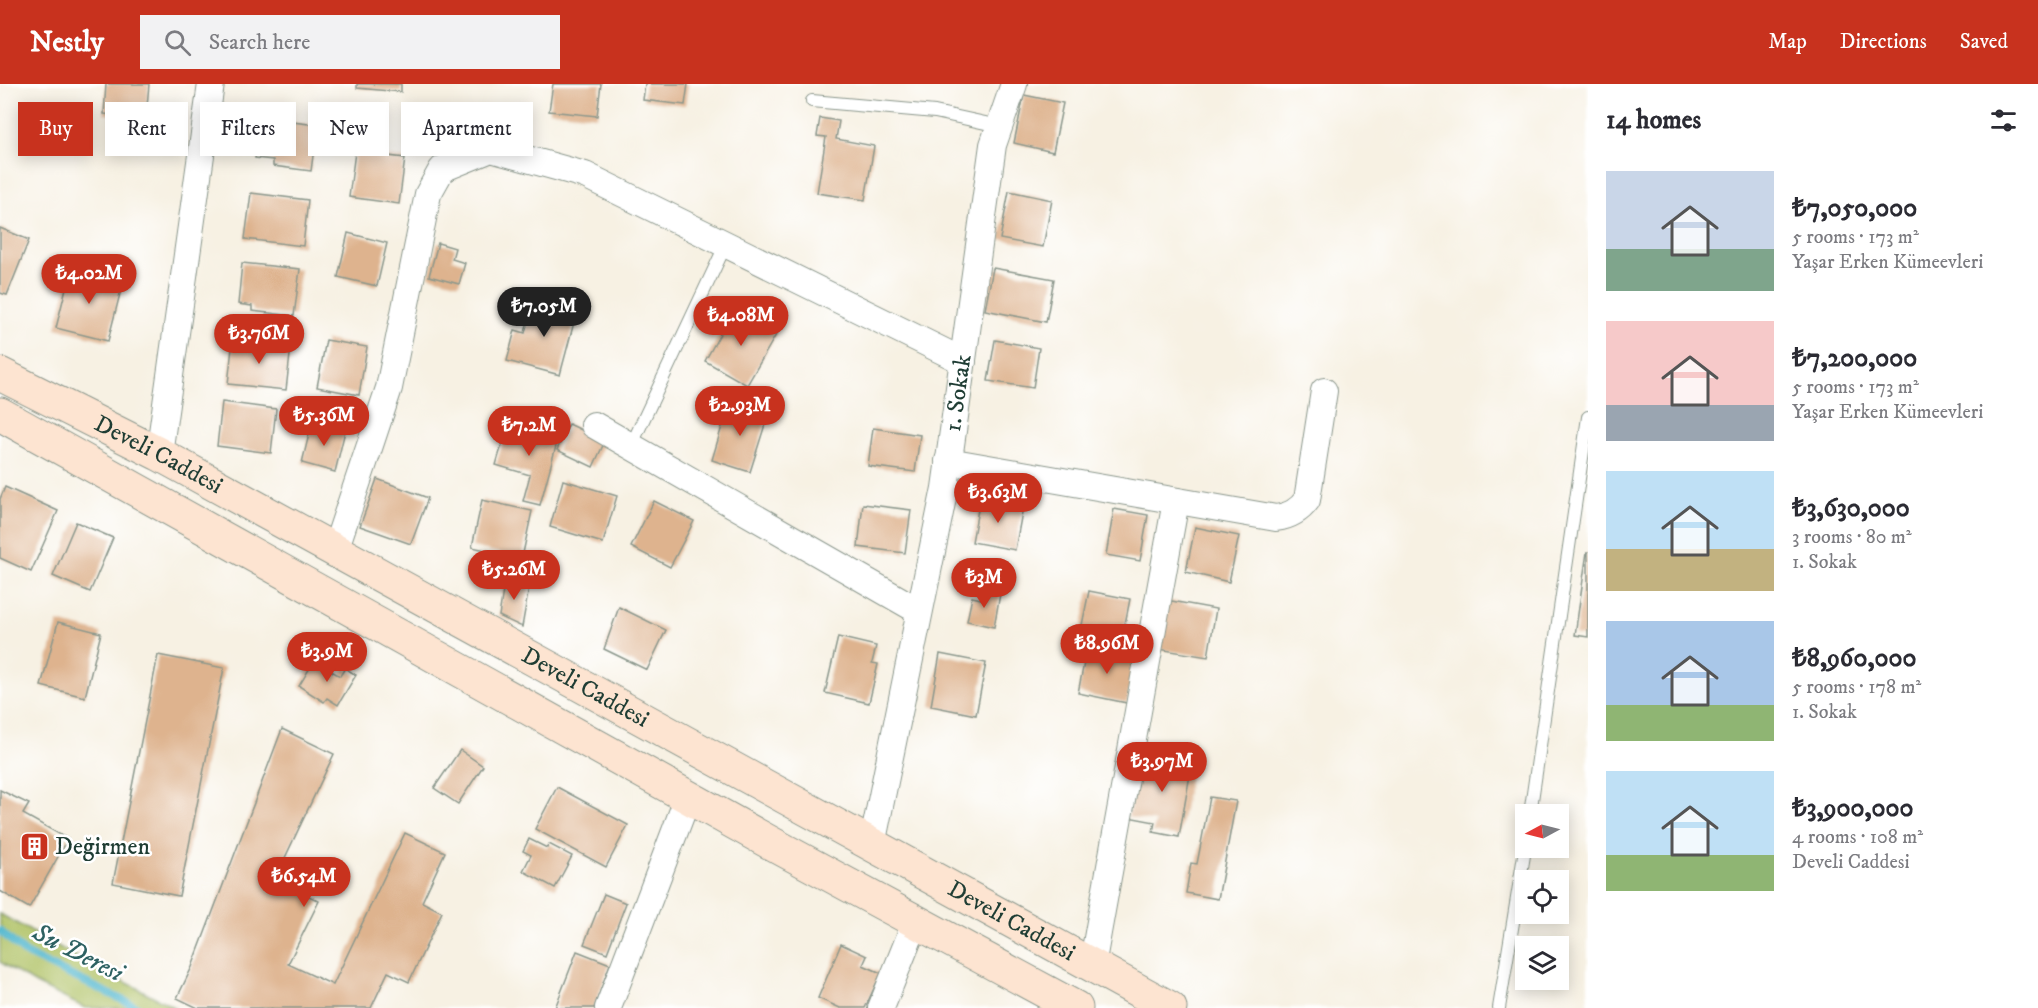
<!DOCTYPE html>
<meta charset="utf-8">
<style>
body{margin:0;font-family:"IM FELL DW Pica",serif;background:#f2f2f3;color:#2b2b33;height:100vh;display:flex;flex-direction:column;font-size:22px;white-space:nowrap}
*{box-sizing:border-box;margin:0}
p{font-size:20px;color:#7c7c81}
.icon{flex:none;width:33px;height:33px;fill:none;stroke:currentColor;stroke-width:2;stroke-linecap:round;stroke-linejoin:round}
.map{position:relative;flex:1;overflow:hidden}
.details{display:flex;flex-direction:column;background:#fff;width:450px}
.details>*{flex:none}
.top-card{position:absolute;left:18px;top:18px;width:570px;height:54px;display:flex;gap:12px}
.needle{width:39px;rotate:263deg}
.tools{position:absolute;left:1515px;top:720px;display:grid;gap:12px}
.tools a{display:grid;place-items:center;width:54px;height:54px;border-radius:0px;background:#fff;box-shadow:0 3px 15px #0003;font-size:30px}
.price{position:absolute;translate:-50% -51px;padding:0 14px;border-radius:21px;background:#c8321e;color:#fff;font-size:20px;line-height:39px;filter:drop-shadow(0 2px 3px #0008)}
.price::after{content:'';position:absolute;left:50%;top:36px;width:18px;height:14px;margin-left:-9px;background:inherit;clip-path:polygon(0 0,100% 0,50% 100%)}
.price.current{background:#222;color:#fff}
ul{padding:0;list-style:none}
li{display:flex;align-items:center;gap:18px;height:150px;padding:0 18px}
li span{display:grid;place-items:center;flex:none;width:168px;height:120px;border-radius:0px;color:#555}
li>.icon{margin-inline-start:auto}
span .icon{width:72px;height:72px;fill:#fffc;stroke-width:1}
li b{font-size:26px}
h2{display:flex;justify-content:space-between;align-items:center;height:72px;padding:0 18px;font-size:26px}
.pill{padding:0 21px;border-radius:0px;background:#fff;box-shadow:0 3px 15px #0003;font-size:21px;line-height:54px}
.pill.current{background:#c8321e;color:#fff}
header{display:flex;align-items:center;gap:36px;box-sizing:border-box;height:84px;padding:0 30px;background:#c8321e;color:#fff}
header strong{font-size:28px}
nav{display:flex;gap:33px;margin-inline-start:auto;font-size:21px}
.search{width:420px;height:54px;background:#f2f2f3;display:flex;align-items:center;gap:15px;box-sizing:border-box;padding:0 21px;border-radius:0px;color:#7c7c81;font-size:22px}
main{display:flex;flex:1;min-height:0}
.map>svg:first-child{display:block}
.green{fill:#b1c367;stroke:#68804e;stroke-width:1.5}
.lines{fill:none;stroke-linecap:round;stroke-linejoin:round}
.stream{stroke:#4db5cc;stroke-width:8}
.building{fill:#deb38e}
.lane-casing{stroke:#8b978c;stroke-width:14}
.street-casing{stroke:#8b978c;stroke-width:28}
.secondary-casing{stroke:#8b978c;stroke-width:35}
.lane{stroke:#fff;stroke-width:12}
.street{stroke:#fff;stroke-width:26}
.secondary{stroke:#fde4d1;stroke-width:33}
.labels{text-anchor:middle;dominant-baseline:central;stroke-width:5;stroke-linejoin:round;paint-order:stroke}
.street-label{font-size:24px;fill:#1f3d34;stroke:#fff}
.poi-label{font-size:24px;fill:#1f3d34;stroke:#fff;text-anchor:start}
.water-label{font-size:26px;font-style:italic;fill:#2d6162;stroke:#fff}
</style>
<header>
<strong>Nestly</strong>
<div class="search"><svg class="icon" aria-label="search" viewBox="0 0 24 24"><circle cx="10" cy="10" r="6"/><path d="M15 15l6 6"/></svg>Search here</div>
<nav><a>Map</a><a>Directions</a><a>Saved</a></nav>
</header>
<main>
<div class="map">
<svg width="1588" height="924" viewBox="0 0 1588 924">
<rect width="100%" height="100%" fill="#fff"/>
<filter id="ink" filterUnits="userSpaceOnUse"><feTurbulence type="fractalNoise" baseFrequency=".0167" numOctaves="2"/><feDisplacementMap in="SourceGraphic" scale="12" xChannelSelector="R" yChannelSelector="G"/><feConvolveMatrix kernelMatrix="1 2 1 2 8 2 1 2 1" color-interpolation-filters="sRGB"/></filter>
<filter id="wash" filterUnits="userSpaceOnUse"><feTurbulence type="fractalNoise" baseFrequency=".008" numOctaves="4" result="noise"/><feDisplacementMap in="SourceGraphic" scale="24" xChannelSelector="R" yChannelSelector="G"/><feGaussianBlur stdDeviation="1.35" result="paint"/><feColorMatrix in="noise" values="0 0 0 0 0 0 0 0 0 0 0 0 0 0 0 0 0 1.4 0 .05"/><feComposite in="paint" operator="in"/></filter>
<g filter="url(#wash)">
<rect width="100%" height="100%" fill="#f7f1e3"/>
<path class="green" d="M0,830L79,874L176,924H85L36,900L0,878Z"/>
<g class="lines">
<path class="stream" d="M0,847L26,870L139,924"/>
</g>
<g id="blocks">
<g class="building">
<path d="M106,0H149L146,34L104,30Z"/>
<path d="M357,0H401V8L357,4Z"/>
<path d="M553,0H601L597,32L549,27Z"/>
<path d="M645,0H688L685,21L643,16Z"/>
<path d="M1024,11L1063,19L1053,68L1014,59Z"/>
<path d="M259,34L317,41L311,87L273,82V76L255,74Z"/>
<path d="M820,34L839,37L836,55L874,62L865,116L817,109L826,53L817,52Z"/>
<path d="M355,68L405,74L399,120L349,113Z"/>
<path d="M1009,107L1052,116L1043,163L1000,155Z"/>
<path d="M251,109L308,116L303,162L245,155Z"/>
<path d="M0,144L29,156L7,211L0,209Z"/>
<path d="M348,149L387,159L377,202L338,193Z"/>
<path d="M438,159L455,164L452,175L465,179L459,200L429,192Z"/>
<path d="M242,179L300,185L294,232L252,227V222L238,220Z"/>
<path d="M71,184L123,198L108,257L56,244Z"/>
<path d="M993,184L1054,195L1046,238L985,226Z"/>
<path d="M533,216L577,227L560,291L507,277L515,246L525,249Z"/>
<path d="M734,225L777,249L747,301L705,277Z"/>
<path d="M233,255L291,262L286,306L228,300Z"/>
<path d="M326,256L367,263L359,311L317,303Z"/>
<path d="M995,256L1039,264L1033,304L988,297Z"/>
<path d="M222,318L276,325L271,369L217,362Z"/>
<path d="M729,319L768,331L750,388L712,376Z"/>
<path d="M509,337L559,351L540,421L523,417L530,391L496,381Z"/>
<path d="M312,338L345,347L335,388L302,379Z"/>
<path d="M569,340L605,357L593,383L557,366Z"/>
<path d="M873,344L920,351L915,388L868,382Z"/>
<path d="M377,395L428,414L411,460L360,442Z"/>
<path d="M563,396L617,412L603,459L550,443Z"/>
<path d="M5,403L58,427L31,488L0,474V415Z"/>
<path d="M980,415L1023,423L1015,466L972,458Z"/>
<path d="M482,416L532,427L522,474L472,463Z"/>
<path d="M654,417L694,437L670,483L631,463Z"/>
<path d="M863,420L911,426L905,469L858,463Z"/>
<path d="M1114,425L1148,431L1140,477L1106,471Z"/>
<path d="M76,438L113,454L90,508L53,492Z"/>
<path d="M1195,443L1239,452L1229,498L1186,488Z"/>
<path d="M1587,468H1588V553L1575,551Z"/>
<path d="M505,494L530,498L522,543L499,532Z"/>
<path d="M983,507L1000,510L994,543L967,537L972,513L981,515Z"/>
<path d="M1089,507L1130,515L1122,555L1081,546Z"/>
<path d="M1166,516L1216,525L1208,573L1158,565Z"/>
<path d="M619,523L666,546L647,586L604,565Z"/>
<path d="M58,538L101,549L85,613L41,602Z"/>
<path d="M838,553L876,562L872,579L878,580L869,619L825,609Z"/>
<path d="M1087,564L1136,573L1127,619L1078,609Z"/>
<path d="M940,570L986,579L976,631L931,622Z"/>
<path d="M158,571L224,584L179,812L113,799Z"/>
<path d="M314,577L340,592L345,584L356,591L338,621L327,614L324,618L299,602Z"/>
<path d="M282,645L334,670L275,795L319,817L288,880L333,901L405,749L445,768L422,818L442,828L409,898L388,888L371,924H198L177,914L192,883Z"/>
<path d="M460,666L483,682L458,720L434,704Z"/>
<path d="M1168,669L1193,674L1179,753L1153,748L1155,738L1128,733L1139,674L1166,680Z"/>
<path d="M557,703L628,741L606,783L535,745Z"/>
<path d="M0,706L29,720L23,730L68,755L29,824L0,807Z"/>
<path d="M1210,713L1236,717L1218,815L1186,809L1191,779L1197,780Z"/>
<path d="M529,755L547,764L549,760L572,772L555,804L523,787L531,771L523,767Z"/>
<path d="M604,810L626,819L607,869L584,860Z"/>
<path d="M841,860L867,872L863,881L881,889L865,924H840L818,914Z"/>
<path d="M577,867L610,880L594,924H555Z"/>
</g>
</g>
</g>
<g filter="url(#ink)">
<use href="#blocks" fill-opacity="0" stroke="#8b978c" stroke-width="1.5"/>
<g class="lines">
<defs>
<g id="lane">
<path d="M812,17L935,28L999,42"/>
<path d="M631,362L726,160"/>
<path d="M1530,730L1588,333"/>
<path d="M1499,924L1526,759"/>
</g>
<g id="street">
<path d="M594,341L919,527"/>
<path d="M159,370L211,0"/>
<path d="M948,377L1276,434C1290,432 1299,427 1307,416L1324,307"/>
<path d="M335,466L389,304L428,110L442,85L491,65L585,91L963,277"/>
<path id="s1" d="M872,761L945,404L993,61L1014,0"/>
<path d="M1092,882L1176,417"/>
<path d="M608,924L688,713"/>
<path d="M881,924L916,837"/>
</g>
<g id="secondary">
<path id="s2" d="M0,290L159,370L1170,924"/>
<path d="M0,330L769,758L1076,924"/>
</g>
</defs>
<use href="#lane" class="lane-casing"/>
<use href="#street" class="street-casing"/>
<use href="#secondary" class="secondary-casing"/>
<use href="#lane" class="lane"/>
<use href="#street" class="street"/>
<use href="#secondary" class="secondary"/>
</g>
</g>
<defs>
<symbol id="building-square" viewBox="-11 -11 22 22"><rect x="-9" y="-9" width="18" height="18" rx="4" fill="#c8321e" stroke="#fff"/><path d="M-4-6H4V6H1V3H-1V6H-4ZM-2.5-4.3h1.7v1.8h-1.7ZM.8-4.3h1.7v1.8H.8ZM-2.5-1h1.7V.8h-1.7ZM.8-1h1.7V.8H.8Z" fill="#fff"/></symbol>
</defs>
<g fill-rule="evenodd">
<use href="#building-square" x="18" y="746" width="33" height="33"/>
</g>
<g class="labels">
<g class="street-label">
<text stroke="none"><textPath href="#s1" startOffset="460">1. Sokak</textPath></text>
<text stroke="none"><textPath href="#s2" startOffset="178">Develi Caddesi</textPath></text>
<text stroke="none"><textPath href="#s2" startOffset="664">Develi Caddesi</textPath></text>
<text stroke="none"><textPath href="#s2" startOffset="1150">Develi Caddesi</textPath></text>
</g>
<g class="poi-label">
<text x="55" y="763">Değirmen</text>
</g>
<g class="water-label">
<text transform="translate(78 869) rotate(27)">Su Deresi</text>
</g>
</g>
</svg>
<div class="tools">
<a><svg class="needle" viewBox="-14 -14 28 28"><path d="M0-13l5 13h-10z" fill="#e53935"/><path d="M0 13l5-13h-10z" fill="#7c7c81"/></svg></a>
<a><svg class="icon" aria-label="locate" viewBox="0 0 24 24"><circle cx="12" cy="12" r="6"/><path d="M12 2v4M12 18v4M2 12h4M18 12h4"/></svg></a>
<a><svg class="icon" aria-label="layers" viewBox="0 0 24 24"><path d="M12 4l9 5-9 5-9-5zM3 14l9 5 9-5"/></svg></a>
</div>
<b class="price" style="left:89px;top:221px">₺4.02M</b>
<b class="price current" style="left:544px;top:254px">₺7.05M</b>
<b class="price" style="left:741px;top:263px">₺4.08M</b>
<b class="price" style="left:259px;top:281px">₺3.76M</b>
<b class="price" style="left:740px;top:353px">₺2.93M</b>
<b class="price" style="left:324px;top:363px">₺5.36M</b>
<b class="price" style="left:529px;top:373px">₺7.2M</b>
<b class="price" style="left:998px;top:440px">₺3.63M</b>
<b class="price" style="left:514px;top:517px">₺5.26M</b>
<b class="price" style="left:984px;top:525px">₺3M</b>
<b class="price" style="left:1107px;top:591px">₺8.96M</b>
<b class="price" style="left:327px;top:599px">₺3.9M</b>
<b class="price" style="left:1162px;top:709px">₺3.97M</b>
<b class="price" style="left:304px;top:824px">₺6.54M</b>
<div class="top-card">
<a class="pill current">Buy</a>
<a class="pill">Rent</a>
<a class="pill">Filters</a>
<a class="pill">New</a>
<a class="pill">Apartment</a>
</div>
</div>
<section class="details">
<h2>14 homes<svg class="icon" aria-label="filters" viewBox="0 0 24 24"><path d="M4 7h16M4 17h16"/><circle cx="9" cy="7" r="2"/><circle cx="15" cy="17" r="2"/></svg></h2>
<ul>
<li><span style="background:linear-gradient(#c9d6e8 65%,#7fa58c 0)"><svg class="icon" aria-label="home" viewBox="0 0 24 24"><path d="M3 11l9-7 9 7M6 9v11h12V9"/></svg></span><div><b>₺7,050,000</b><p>5 rooms · 173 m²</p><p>Yaşar Erken Kümeevleri</p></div></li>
<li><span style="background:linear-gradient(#f6c9c9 70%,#9aa5b1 0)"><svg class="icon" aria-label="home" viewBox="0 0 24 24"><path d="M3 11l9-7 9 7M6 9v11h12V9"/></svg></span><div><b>₺7,200,000</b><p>5 rooms · 173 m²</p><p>Yaşar Erken Kümeevleri</p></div></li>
<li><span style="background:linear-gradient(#bfe0f5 65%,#c2b280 0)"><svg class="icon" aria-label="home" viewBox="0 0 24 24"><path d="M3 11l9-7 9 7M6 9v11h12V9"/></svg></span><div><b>₺3,630,000</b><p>3 rooms · 80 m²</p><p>1. Sokak</p></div></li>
<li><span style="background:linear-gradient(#a9c7e8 70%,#8fb573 0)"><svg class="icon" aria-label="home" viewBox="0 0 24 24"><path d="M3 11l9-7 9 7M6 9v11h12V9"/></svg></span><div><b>₺8,960,000</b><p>5 rooms · 178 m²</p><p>1. Sokak</p></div></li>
<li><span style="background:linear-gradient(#bfe0f5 70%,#8fb573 0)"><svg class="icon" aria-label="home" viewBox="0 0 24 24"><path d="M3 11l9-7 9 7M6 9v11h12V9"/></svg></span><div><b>₺3,900,000</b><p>4 rooms · 108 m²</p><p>Develi Caddesi</p></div></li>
</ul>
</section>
</main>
